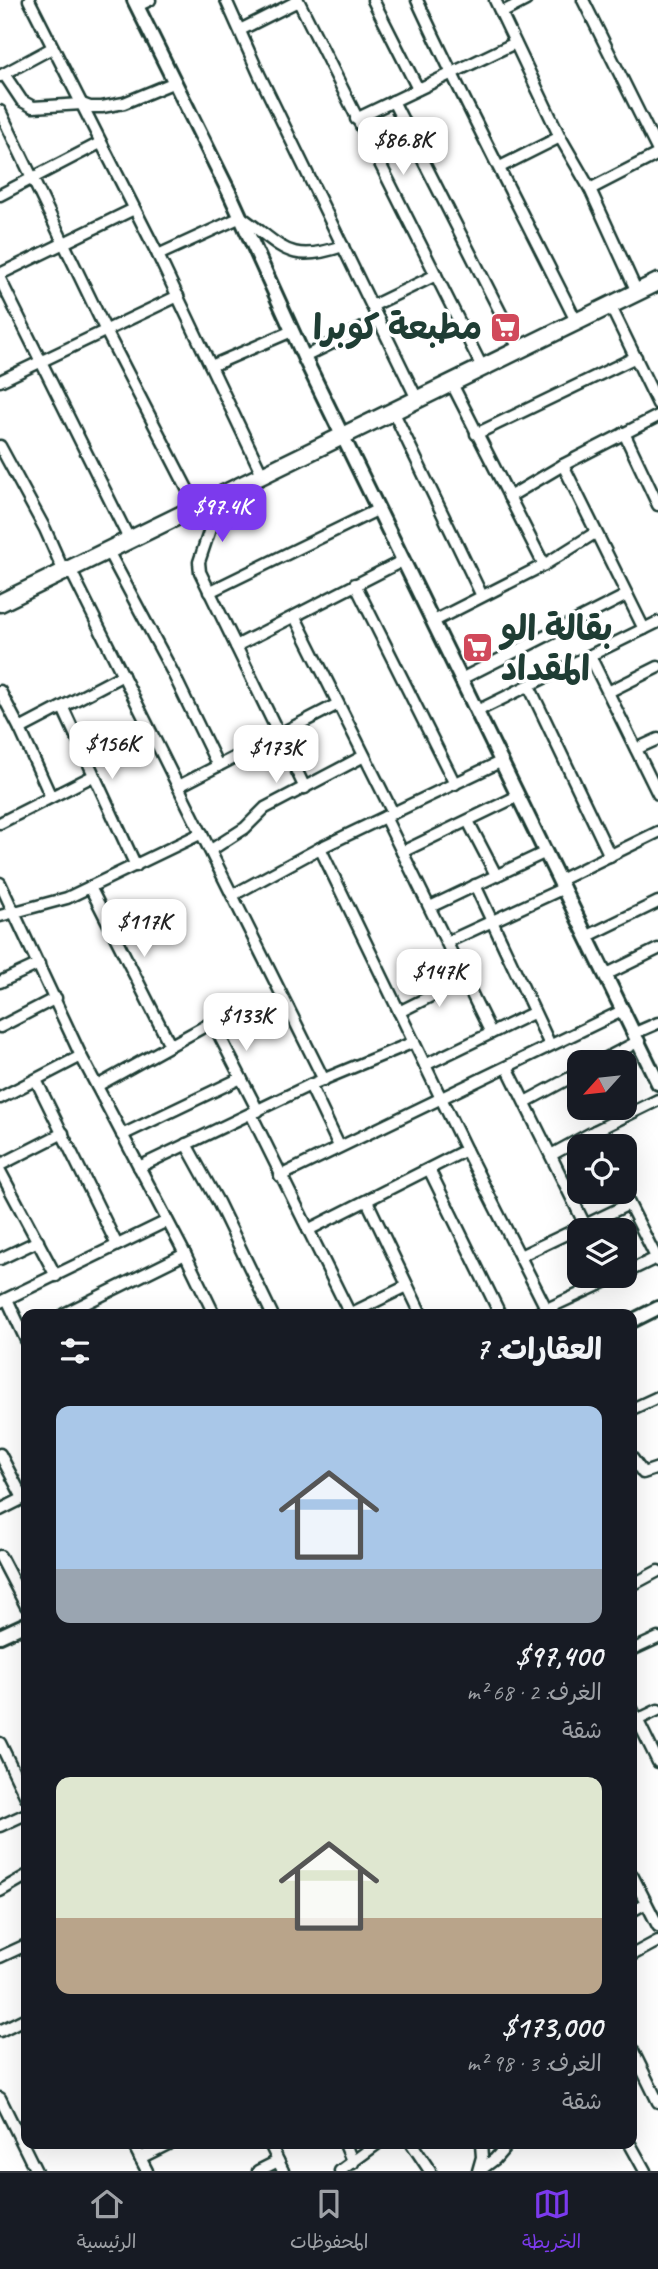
<!DOCTYPE html>
<html lang="ar">
<meta charset="utf-8">
<style>
body{margin:0;font-family:Caveat,"Playpen Sans Arabic",sans-serif;background:#242831;color:#f1f3f6;direction:rtl;height:100vh;display:flex;flex-direction:column;font-size:26px;white-space:nowrap}
*{box-sizing:border-box;margin:0}
p{font-size:23px;color:#9ea1a6}
.icon{flex:none;width:38px;height:38px;fill:none;stroke:currentColor;stroke-width:2;stroke-linecap:round;stroke-linejoin:round}
.map{position:relative;flex:1;overflow:hidden;direction:ltr}
.panel{position:absolute;left:21px;top:1309px;width:616px;height:840px;display:flex;flex-direction:column;background:#171b24;border-radius:14px;box-shadow:0 7px 28px #0002;direction:rtl}
.panel>*{flex:none}
.needle{width:46px;rotate:243deg}
.tools{position:absolute;left:567px;top:1050px;display:grid;gap:14px}
.tools a{display:grid;place-items:center;width:70px;height:70px;border-radius:14px;background:#171b24;box-shadow:0 7px 28px #0002;font-size:35px}
.price{position:absolute;translate:-50% -60px;padding:0 16px;border-radius:14px;background:#fff;color:#222;font-size:23px;line-height:46px;filter:drop-shadow(0 2px 4px #0008)}
.price::after{content:'';position:absolute;left:50%;top:42px;width:21px;height:16px;margin-left:-10px;background:inherit;clip-path:polygon(0 0,100% 0,50% 100%)}
.price.on{background:#7c3aed;color:#fff}
ul{padding:0;list-style:none}
li{display:grid;align-content:center;gap:14px;height:371px;padding:0 35px}
li span{display:grid;place-items:center;height:217px;border-radius:14px;color:#555}
li>.icon{margin-inline-start:auto}
span .icon{width:126px;height:126px;fill:#fffc;stroke-width:1}
li b{font-size:30px}
h2{display:flex;justify-content:space-between;align-items:center;height:84px;padding:0 35px;font-size:30px}
.dock{display:flex;justify-content:space-around;align-items:center;height:98px;border-top:2px solid #363941;background:#171b24;font-size:19px;color:#9ea1a6}
.dock a{display:grid;justify-items:center;gap:4px}
.dock .on{color:#7c3aed}
.map>svg:first-child{display:block}
.lines{fill:none;stroke-linecap:round;stroke-linejoin:round}
.minor-casing{stroke:#1f3d34;stroke-width:15}
.tertiary-casing{stroke:#1f3d34;stroke-width:18}
.trunk-casing{stroke:#1f3d34;stroke-width:21}
.minor{stroke:#fff;stroke-width:10}
.tertiary{stroke:#fff;stroke-width:12}
.trunk{stroke:#fff;stroke-width:16}
.labels{text-anchor:middle;dominant-baseline:central;stroke-width:7;stroke-linejoin:round;paint-order:stroke}
.poi-label{font-size:35px;font-weight:bold;fill:#1f3d34;stroke:#fff;text-anchor:end}
</style>
<div class="map">
<svg width="658" height="2171" viewBox="0 0 658 2171">
<rect width="100%" height="100%" fill="#fff"/>
<filter id="ink" filterUnits="userSpaceOnUse"><feTurbulence type="fractalNoise" baseFrequency=".0143" numOctaves="2"/><feDisplacementMap in="SourceGraphic" scale="14" xChannelSelector="R" yChannelSelector="G"/><feConvolveMatrix kernelMatrix="1 2 1 2 8 2 1 2 1" color-interpolation-filters="sRGB"/></filter>
<g filter="url(#ink)">
<g class="lines">
<defs>
<g id="minor">
<path d="M29,0L158,255L263,476"/>
<path d="M226,0L259,74L417,399"/>
<path d="M298,0L482,367"/>
<path d="M373,0L418,89"/>
<path d="M417,0C467,109 523,214 576,321"/>
<path d="M495,0L560,137L590,189L637,292"/>
<path d="M583,0L658,151"/>
<path d="M137,6L150,0"/>
<path d="M501,13L526,0"/>
<path d="M240,30L298,1"/>
<path d="M4,74L22,101L33,107L82,104L90,107H102L124,103L175,82"/>
<path d="M0,76L52,48"/>
<path d="M393,101L519,349"/>
<path d="M0,111L106,331L197,508"/>
<path d="M356,119L515,43"/>
<path d="M500,167L560,137"/>
<path d="M590,189L658,154"/>
<path d="M0,195L100,143"/>
<path d="M158,255L241,217C283,246 287,265 343,246"/>
<path d="M0,274L134,209"/>
<path d="M0,279L130,541"/>
<path d="M610,305L658,404"/>
<path d="M372,306L436,275"/>
<path d="M304,357L379,320"/>
<path d="M211,366L292,331"/>
<path d="M0,381L178,296"/>
<path d="M451,382L544,565"/>
<path d="M393,411L482,596"/>
<path d="M624,433L658,505"/>
<path d="M476,434L636,357"/>
<path d="M0,446L45,529L64,572"/>
<path d="M563,465L644,629"/>
<path d="M509,497L563,465L658,416"/>
<path d="M205,504L210,529L199,562L200,572L236,646"/>
<path d="M108,551L173,673L218,766"/>
<path d="M70,569L324,1080"/>
<path d="M355,584L455,784"/>
<path d="M209,592L379,509"/>
<path d="M295,617L393,813"/>
<path d="M434,621L544,565L595,533"/>
<path d="M590,656L658,794"/>
<path d="M461,679L627,595"/>
<path d="M529,686L610,856"/>
<path d="M0,691L20,729L51,797"/>
<path d="M608,692L658,667"/>
<path d="M63,708L136,866"/>
<path d="M477,711L658,622"/>
<path d="M20,729L123,675"/>
<path d="M636,749L658,739"/>
<path d="M179,786L338,704"/>
<path d="M305,788L236,646L404,560"/>
<path d="M385,817L491,1033"/>
<path d="M468,821L496,875"/>
<path d="M0,823L93,776"/>
<path d="M320,848L466,1150L549,1314"/>
<path d="M211,850L245,828L265,808L364,756"/>
<path d="M402,852L518,796"/>
<path d="M560,880L658,832"/>
<path d="M0,883L81,1056L185,1254L214,1314"/>
<path d="M475,885L550,1045"/>
<path d="M90,887L170,1045"/>
<path d="M233,895L320,848L502,761"/>
<path d="M430,907L546,852"/>
<path d="M0,916L67,898L202,833"/>
<path d="M588,936L658,902"/>
<path d="M447,942L564,888"/>
<path d="M607,974L658,949"/>
<path d="M0,982L39,964"/>
<path d="M399,1012L465,979"/>
<path d="M0,1027L56,998"/>
<path d="M635,1033L658,1023"/>
<path d="M599,1062L639,1041"/>
<path d="M425,1065L533,1013"/>
<path d="M507,1067L585,1225"/>
<path d="M36,1080L117,1245"/>
<path d="M310,1085L339,1146"/>
<path d="M97,1086L209,1024L216,1029L258,1111"/>
<path d="M0,1098L81,1056"/>
<path d="M525,1102L579,1073"/>
<path d="M251,1114L350,1314"/>
<path d="M122,1135L241,1078"/>
<path d="M186,1144L218,1202L272,1314"/>
<path d="M602,1146L595,1131L658,1100"/>
<path d="M551,1155L595,1131"/>
<path d="M0,1165L63,1133"/>
<path d="M139,1167L310,1085L414,1042"/>
<path d="M429,1169L500,1314"/>
<path d="M0,1171L56,1276"/>
<path d="M280,1176L624,1010"/>
<path d="M623,1192L658,1261"/>
<path d="M367,1201L421,1314"/>
<path d="M308,1230L466,1150"/>
<path d="M520,1256L629,1204"/>
<path d="M0,1259L38,1241"/>
<path d="M625,1273L656,1258"/>
<path d="M7,1299L26,1340"/>
<path d="M0,1302L167,1221"/>
<path d="M64,1314L185,1254"/>
<path d="M350,1314L407,1286"/>
<path d="M536,1314L618,1276"/>
<path d="M632,1409L658,1397"/>
<path d="M0,1454L23,1498"/>
<path d="M632,1458L643,1473L658,1468"/>
<path d="M0,1510L26,1497"/>
<path d="M0,1556L26,1606"/>
<path d="M632,1585L658,1571"/>
<path d="M632,1650L658,1638"/>
<path d="M632,1709L658,1762"/>
<path d="M637,1720L658,1710"/>
<path d="M0,1743L26,1797"/>
<path d="M0,1826L26,1814"/>
<path d="M632,1875L658,1926"/>
<path d="M0,1891L26,1876"/>
<path d="M632,1911L646,1903"/>
<path d="M632,1955L658,1941"/>
<path d="M0,1957L26,1945"/>
<path d="M0,2031L26,2018"/>
<path d="M632,2049L658,2102"/>
<path d="M0,2098L36,2171"/>
<path d="M133,2144L147,2171"/>
<path d="M270,2144L283,2171"/>
<path d="M345,2144L353,2163"/>
<path d="M412,2144L430,2171"/>
<path d="M630,2144L645,2171"/>
<path d="M140,2158L168,2144"/>
<path d="M258,2171L278,2161"/>
<path d="M340,2171L377,2144"/>
<path d="M478,2171L482,2157L481,2144"/>
<path d="M479,2171L495,2159L508,2144"/>
</g>
<g id="tertiary">
<path d="M134,0L230,194L304,357L658,1083"/>
<path d="M632,1321L658,1308"/>
<path d="M0,1636L26,1624"/>
</g>
<path id="trunk" d="M0,603L658,282"/>
</defs>
<use href="#minor" class="minor-casing"/>
<use href="#tertiary" class="tertiary-casing"/>
<use href="#trunk" class="trunk-casing"/>
<use href="#minor" class="minor"/>
<use href="#tertiary" class="tertiary"/>
<use href="#trunk" class="trunk"/>
</g>
</g>
<defs>
<symbol id="supermarket-square" viewBox="-11 -11 22 22"><rect x="-9" y="-9" width="18" height="18" rx="4" fill="#d1495b" stroke="#fff"/><path d="M-6-5.5h2.5l.6 2H6L4.5 2H-2.5L-4.4-4H-6ZM-1.5 3.2a1.3 1.3 0 1 0 .1 0ZM3 3.2a1.3 1.3 0 1 0 .1 0Z" fill="#fff"/></symbol>
</defs>
<g fill-rule="evenodd">
<use href="#supermarket-square" x="488" y="310" width="35" height="35"/>
<use href="#supermarket-square" x="460" y="630" width="35" height="35"/>
</g>
<g class="labels">
<g class="poi-label">
<text x="482" y="327">مطبعة كوبرا</text>
<text x="501" y="628" text-anchor="start">بقالة الو<tspan x="501" dy="40">المقداد</tspan></text>
</g>
</g>
</svg>
<div class="tools">
<a><svg class="needle" viewBox="-14 -14 28 28"><path d="M0-13l5 13h-10z" fill="#e53935"/><path d="M0 13l5-13h-10z" fill="#9ea1a6"/></svg></a>
<a><svg class="icon" aria-label="locate" viewBox="0 0 24 24"><circle cx="12" cy="12" r="6"/><path d="M12 2v4M12 18v4M2 12h4M18 12h4"/></svg></a>
<a><svg class="icon" aria-label="layers" viewBox="0 0 24 24"><path d="M12 4l9 5-9 5-9-5zM3 14l9 5 9-5"/></svg></a>
</div>
<b class="price" style="left:403px;top:177px">$86.8K</b>
<b class="price on" style="left:222px;top:544px">$97.4K</b>
<b class="price" style="left:112px;top:781px">$156K</b>
<b class="price" style="left:276px;top:785px">$173K</b>
<b class="price" style="left:144px;top:959px">$117K</b>
<b class="price" style="left:439px;top:1009px">$147K</b>
<b class="price" style="left:246px;top:1053px">$133K</b>
<section class="panel">
<h2>العقارات: 7<svg class="icon" aria-label="filters" viewBox="0 0 24 24"><path d="M4 7h16M4 17h16"/><circle cx="9" cy="7" r="2"/><circle cx="15" cy="17" r="2"/></svg></h2>
<ul>
<li><span style="background:linear-gradient(#a9c7e8 75%,#9aa5b1 0)"><svg class="icon" aria-label="home" viewBox="0 0 24 24"><path d="M3 11l9-7 9 7M6 9v11h12V9"/></svg></span><div><b>$97,400</b><p>الغرف: 2 · 68 m²</p><p>شقة</p></div></li>
<li><span style="background:linear-gradient(#dfe7d0 65%,#b9a48a 0)"><svg class="icon" aria-label="home" viewBox="0 0 24 24"><path d="M3 11l9-7 9 7M6 9v11h12V9"/></svg></span><div><b>$173,000</b><p>الغرف: 3 · 98 m²</p><p>شقة</p></div></li>
</ul>
</section>
</div>
<nav class="dock">
<a class="on"><svg class="icon" aria-label="map" viewBox="0 0 24 24"><path d="M3 6l6-2 6 2 6-2v14l-6 2-6-2-6 2zM9 4v14M15 6v14"/></svg>الخريطة</a>
<a><svg class="icon" aria-label="saved" viewBox="0 0 24 24"><path d="M7 4h10v16l-5-4-5 4z"/></svg>المحفوظات</a>
<a><svg class="icon" aria-label="home" viewBox="0 0 24 24"><path d="M3 11l9-7 9 7M6 9v11h12V9"/></svg>الرئيسية</a>
</nav>
